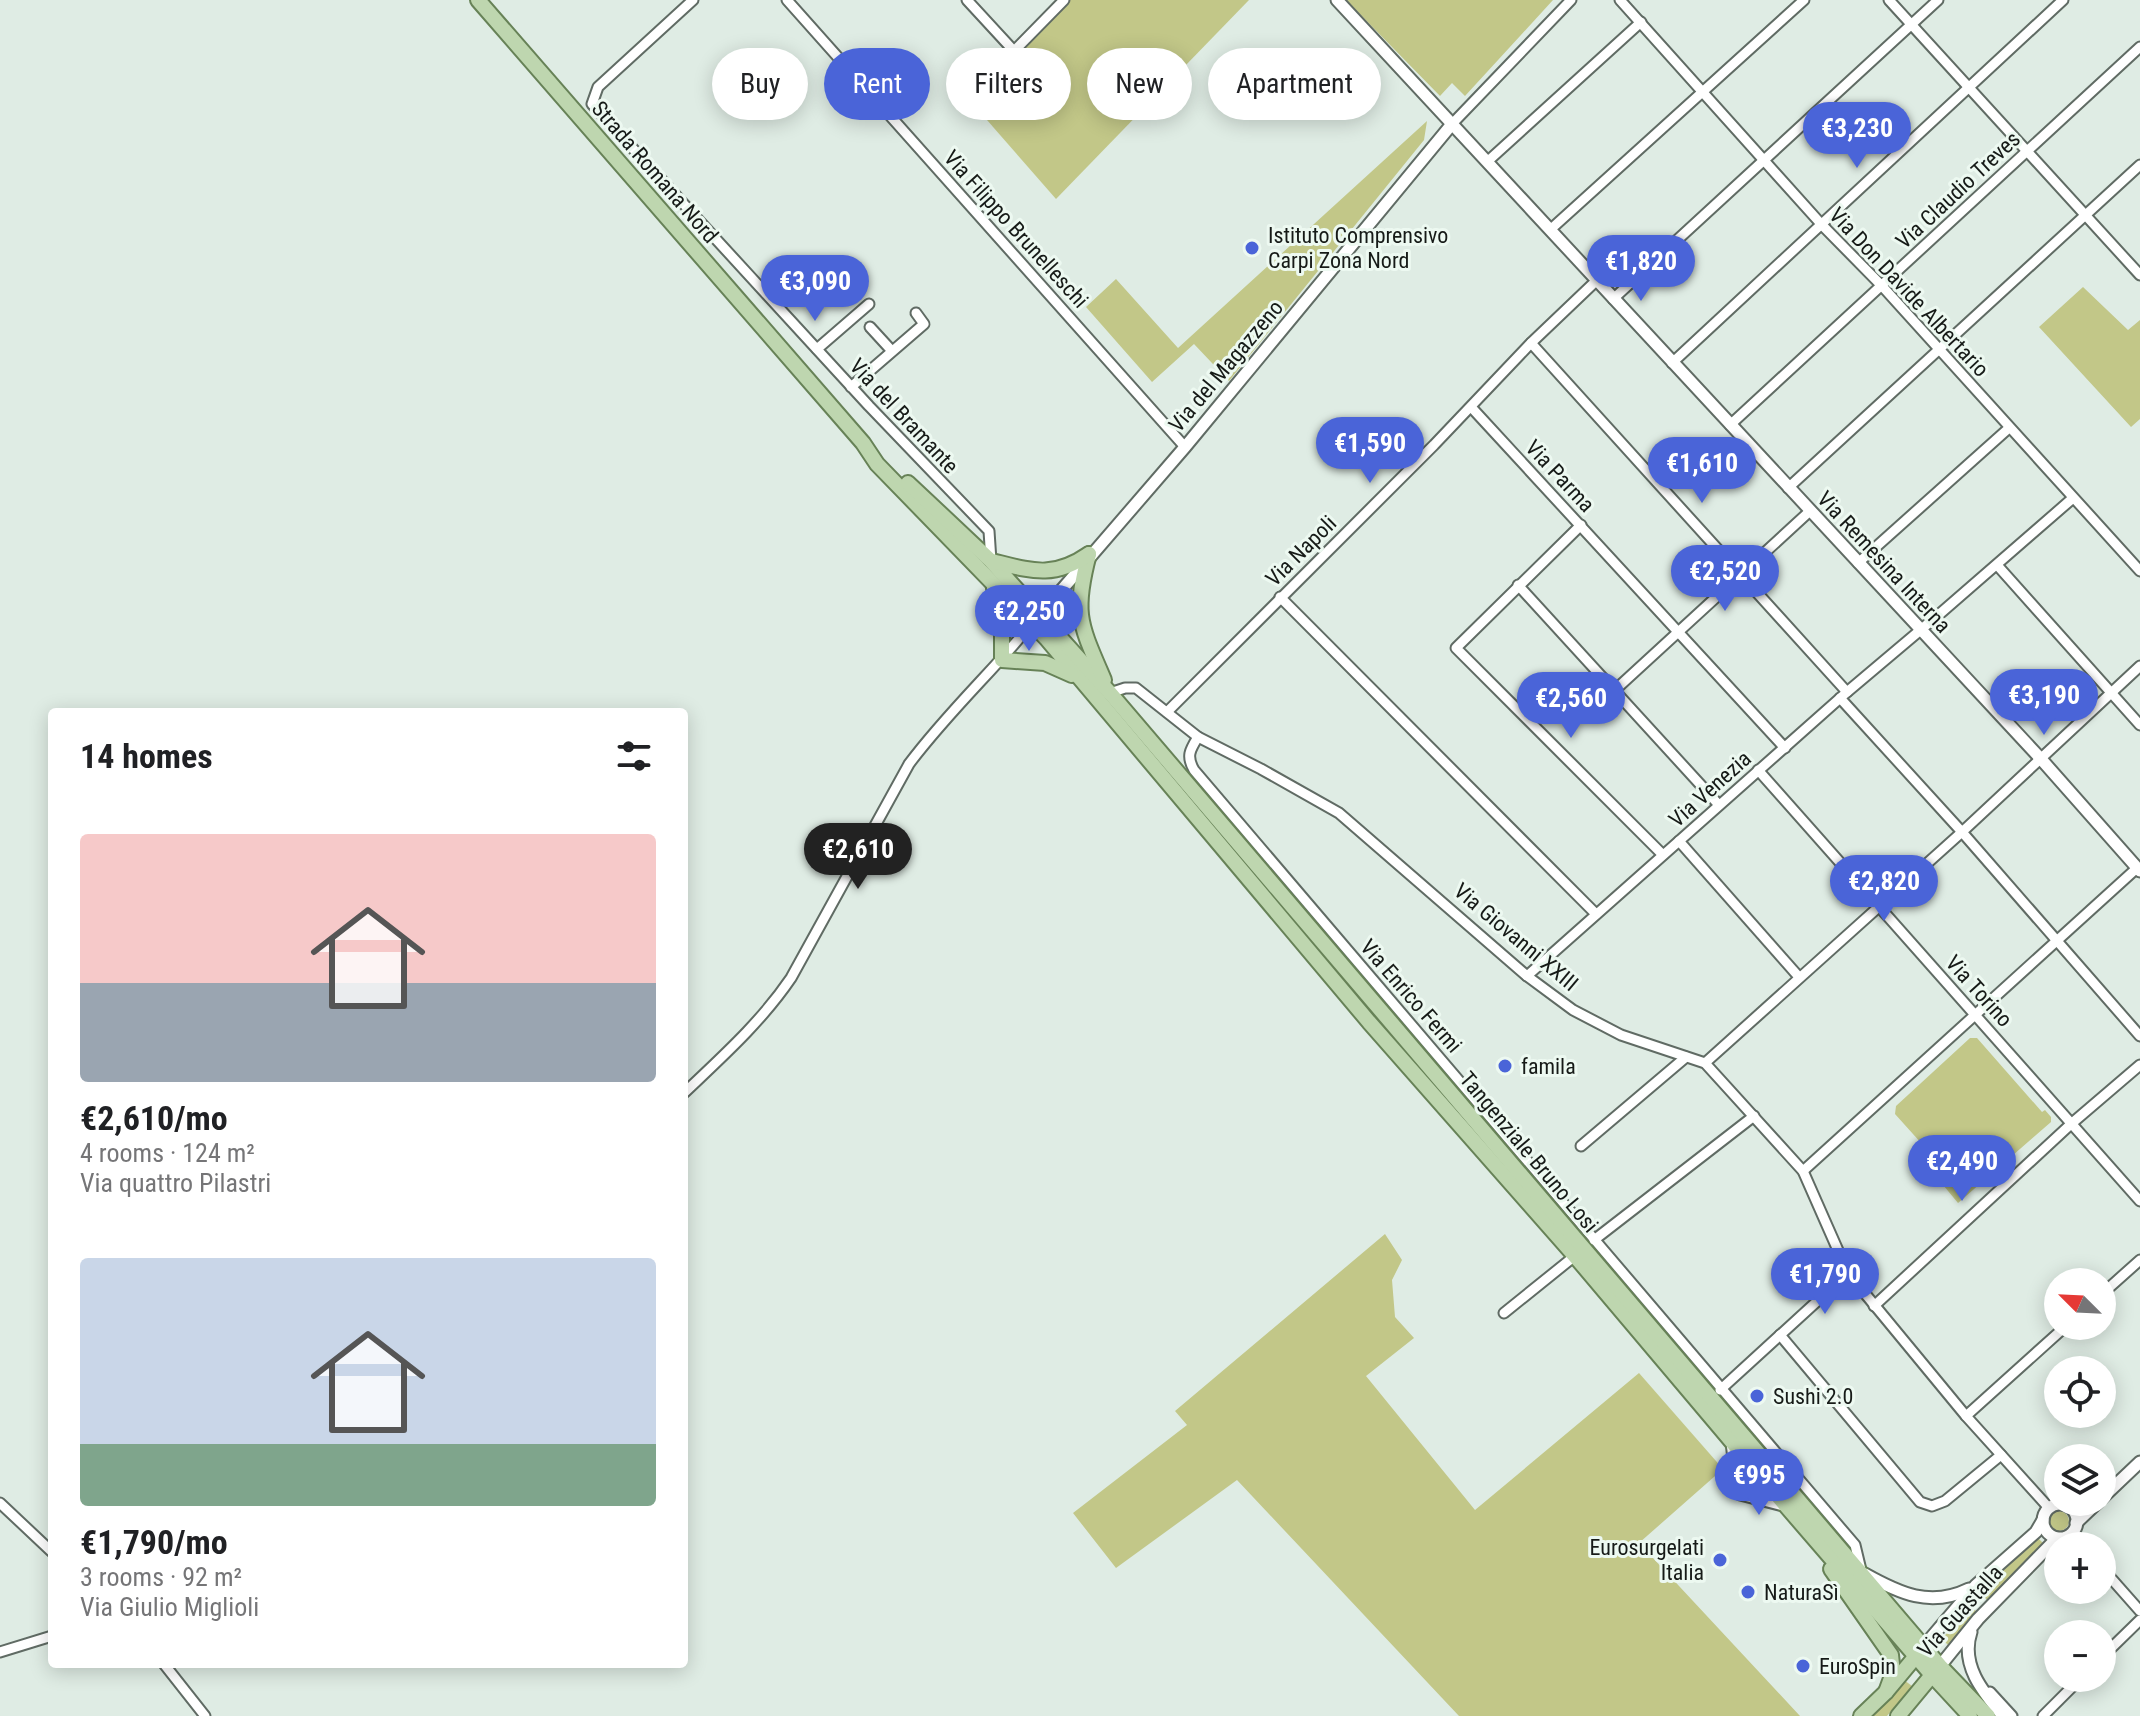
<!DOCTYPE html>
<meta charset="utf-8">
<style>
body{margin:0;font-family:"Roboto Condensed",sans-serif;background:#f2f2f2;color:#202124;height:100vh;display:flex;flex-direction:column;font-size:30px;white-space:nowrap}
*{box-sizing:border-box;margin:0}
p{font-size:26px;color:#757577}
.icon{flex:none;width:44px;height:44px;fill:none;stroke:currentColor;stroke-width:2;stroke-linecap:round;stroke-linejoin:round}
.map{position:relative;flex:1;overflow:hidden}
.side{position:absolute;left:48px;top:708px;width:640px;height:960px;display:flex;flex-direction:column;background:#fff;border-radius:8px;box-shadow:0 4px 20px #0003}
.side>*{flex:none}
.guide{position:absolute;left:712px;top:48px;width:760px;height:72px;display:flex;gap:16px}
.needle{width:52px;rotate:294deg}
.buttons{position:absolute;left:2044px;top:1268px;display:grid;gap:16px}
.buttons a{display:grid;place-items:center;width:72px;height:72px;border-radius:50%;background:#fff;box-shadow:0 4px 20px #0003;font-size:40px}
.price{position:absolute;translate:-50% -68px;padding:0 18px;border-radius:28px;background:#4a64d8;color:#fff;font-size:26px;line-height:52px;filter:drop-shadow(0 2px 4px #0008)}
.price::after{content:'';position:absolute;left:50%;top:48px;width:24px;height:18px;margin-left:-12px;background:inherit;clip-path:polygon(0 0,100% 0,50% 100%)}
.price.active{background:#222;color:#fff}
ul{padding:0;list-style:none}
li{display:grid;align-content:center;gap:16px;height:424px;padding:0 32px}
li span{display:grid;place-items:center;height:248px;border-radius:8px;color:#555}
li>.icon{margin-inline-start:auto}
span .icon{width:144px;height:144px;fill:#fffc;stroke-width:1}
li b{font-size:34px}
h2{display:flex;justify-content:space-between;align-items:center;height:96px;padding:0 32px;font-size:34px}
.chip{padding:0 28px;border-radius:36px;background:#fff;box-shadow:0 4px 20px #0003;font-size:28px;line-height:72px}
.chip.active{background:#4a64d8;color:#fff}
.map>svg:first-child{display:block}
.green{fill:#c2c788}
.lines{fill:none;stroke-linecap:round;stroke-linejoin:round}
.minor-casing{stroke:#606b64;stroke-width:13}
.tertiary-casing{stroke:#606b64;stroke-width:15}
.primary-casing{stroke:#678257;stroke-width:18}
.minor{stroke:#fff;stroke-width:9}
.tertiary{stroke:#fff;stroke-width:11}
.primary{stroke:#bed6af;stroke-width:14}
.poi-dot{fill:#4a64d8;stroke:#edf9f1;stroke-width:3}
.labels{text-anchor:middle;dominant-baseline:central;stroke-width:6;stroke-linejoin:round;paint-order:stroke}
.street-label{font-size:22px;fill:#161a17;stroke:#edf9f1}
.poi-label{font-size:22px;fill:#161a17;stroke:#edf9f1;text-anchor:start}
</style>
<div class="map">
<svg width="2140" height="1716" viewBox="0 0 2140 1716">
<rect width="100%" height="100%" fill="#dfece4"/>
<g class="green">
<path d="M1062,0H1249L1056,199L966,96Z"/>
<path d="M1346,0H1553L1465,96L1452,83L1440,96Z"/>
<path d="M1427,121L1424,140L1229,381L1194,344L1152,382L1086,307L1116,279L1178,348Z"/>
<path d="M2083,287L2128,330L2140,320V419L2131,427L2039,327Z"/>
<path d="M1970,1038H1977L2042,1112L2045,1110L2051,1117V1122L1958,1203L1924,1162L1931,1154L1895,1114L1896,1106Z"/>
<path d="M1385,1234L1402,1260L1392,1280L1395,1317L1414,1338L1366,1376L1475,1510L1639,1373L1723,1469L1639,1543L1800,1716H1459L1237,1480L1116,1568L1073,1513L1187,1425L1175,1411Z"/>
<circle cx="2059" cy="1521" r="10"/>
<path d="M2036,1536L2044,1544L1987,1600L1980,1592Z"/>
<path d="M1969,1606L1976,1611L1948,1645L1942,1639Z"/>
<path d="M1904,1680L1912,1686L1887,1716H1870Z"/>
</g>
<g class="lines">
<defs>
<g id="minor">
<path d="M693,0L598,87L592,104L869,406L989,531L991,561"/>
<path d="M787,0L1185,447"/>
<path d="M967,0L1014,51L1064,0"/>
<path d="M1620,0L1822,225L1882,286L2140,571"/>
<path d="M1889,0L2140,275"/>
<path d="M1452,124L1571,0"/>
<path d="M1488,161L1641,22"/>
<path d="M1551,229L1804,0"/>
<path d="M1613,299L1938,0"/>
<path d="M870,327L892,351"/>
<path d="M1531,343L1847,692"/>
<path d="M817,349L869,304"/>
<path d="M1672,363L2063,0"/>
<path d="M851,387L924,324L916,313"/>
<path d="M1471,407L1785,748"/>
<path d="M1730,425L2140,47"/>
<path d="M1788,488L2140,165"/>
<path d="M1581,525L1456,648L1662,854"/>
<path d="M1858,563L2009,428"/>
<path d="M1997,565L2140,725"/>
<path d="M1518,585L1719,805"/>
<path d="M1280,597L1596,914"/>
<path d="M1615,690L1810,511"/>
<path d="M1110,693L1125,688H1136L1198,737L1261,769L1339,813L1527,976L1573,1010L1621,1035L1705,1063L1803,1171L1848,1273L1966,1416L2049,1508"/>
<path d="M1840,698L1962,832L2140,1036"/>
<path d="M1167,712L1434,445L1531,343L1596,281"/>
<path d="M1198,737C1190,750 1186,756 1194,770L1855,1545L1861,1570"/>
<path d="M1758,770L2140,1201"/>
<path d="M1679,841L1799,977"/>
<path d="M1527,976L1847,692L1943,611L2073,498"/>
<path d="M1705,1063L1962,832L2140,666"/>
<path d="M684,1093C723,1056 761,1022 791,978L909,764C947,713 994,670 1034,621"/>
<path d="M1581,1146L1686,1057"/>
<path d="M1803,1171L2137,868"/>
<path d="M1594,1240L1754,1116"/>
<path d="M2102,1294L2140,1260"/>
<path d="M1874,1306L2071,1124L2140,1065"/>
<path d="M1504,1313L1576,1255"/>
<path d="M1780,1335L1920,1502L1932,1506L1945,1501L2001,1455"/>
<path d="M1720,1390L1848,1273"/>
<path d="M1966,1416L2066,1326"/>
<path d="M1731,1489L1735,1477L1731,1442"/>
<path d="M1740,1495L1787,1507"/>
<path d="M0,1503L52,1552"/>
<path d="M2073,1532L2083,1546"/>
<path d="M2102,1568L2140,1611"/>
<path d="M0,1652L52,1636"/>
<path d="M2102,1657L2140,1620"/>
<path d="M164,1664L205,1716"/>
<path d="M1990,1692L2012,1716"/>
<path d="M2043,1716L2081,1678"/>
</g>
<g id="tertiary">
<path d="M1337,0L2041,759L2140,871"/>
<path d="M1040,615L1185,447L1452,124"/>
<path d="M2102,1498L2140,1462"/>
<circle cx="2060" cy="1521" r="17"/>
<path d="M2076,1523L2098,1502"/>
<path d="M1865,1574C1899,1593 1930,1608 1969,1589"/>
<path d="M1971,1632C1960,1665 1983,1692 2003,1716"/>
<path d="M1924,1646L1976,1585L2036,1532L2043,1520"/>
<path d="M1940,1666L1978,1619L2057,1538"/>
</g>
<g id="primary">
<path d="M478,0L863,443L877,464L1046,638L1369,1022L1575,1256L1787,1507L1932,1675L1970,1716"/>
<path d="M908,483L991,561L1110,693L1940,1666L1988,1716"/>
<path d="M1089,554C1073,614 1080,624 1104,680"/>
<path d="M992,561C1032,571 1053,579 1089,554"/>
<path d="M994,588L1002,623V660L1045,663L1072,675"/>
<path d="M1831,1569L1891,1655L1893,1673L1886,1692"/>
<path d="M1861,1716L1886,1692L1921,1650"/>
<path d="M1898,1716L1937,1669"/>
</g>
</defs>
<use href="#minor" class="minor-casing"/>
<use href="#tertiary" class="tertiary-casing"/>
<use href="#primary" class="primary-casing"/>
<use href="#minor" class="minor"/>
<use href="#tertiary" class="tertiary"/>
<use href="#primary" class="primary"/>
</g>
<g class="poi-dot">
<circle cx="1252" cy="248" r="8"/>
<circle cx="1505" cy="1066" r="8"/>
<circle cx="1757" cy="1396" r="8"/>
<circle cx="1720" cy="1560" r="8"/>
<circle cx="1748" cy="1592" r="8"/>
<circle cx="1803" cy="1666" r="8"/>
</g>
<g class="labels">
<g class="street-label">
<text transform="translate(655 172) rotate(49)">Strada Romana Nord</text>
<text transform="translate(1958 190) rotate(-43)">Via Claudio Treves</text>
<text transform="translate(1016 229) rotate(48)">Via Filippo Brunelleschi</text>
<text transform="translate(1909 292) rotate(47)">Via Don Davide Albertario</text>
<text transform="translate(1226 366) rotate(-50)">Via del Magazzeno</text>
<text transform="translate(904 416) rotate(47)">Via del Bramante</text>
<text transform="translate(1560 476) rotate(47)">Via Parma</text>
<text transform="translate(1301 551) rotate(-45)">Via Napoli</text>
<text transform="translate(1884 562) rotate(47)">Via Remesina Interna</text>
<text transform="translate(1710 789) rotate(-42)">Via Venezia</text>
<text transform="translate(1516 937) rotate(40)">Via Giovanni XXIII</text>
<text transform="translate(1979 991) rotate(48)">Via Torino</text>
<text transform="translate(1411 996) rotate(49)">Via Enrico Fermi</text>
<text transform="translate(1529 1152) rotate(50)">Tangenziale Bruno Losi</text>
<text transform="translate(1960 1611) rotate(-48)">Via Guastalla</text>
</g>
<g class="poi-label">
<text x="1268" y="235">Istituto Comprensivo<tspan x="1268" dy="25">Carpi Zona Nord</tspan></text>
<text x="1521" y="1066">famila</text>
<text x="1773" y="1396">Sushi 2.0</text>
<text x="1704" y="1547" text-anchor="end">Eurosurgelati<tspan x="1704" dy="25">Italia</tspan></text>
<text x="1764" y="1592">NaturaSì</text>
<text x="1819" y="1666">EuroSpin</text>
</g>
</g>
</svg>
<div class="buttons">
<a><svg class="needle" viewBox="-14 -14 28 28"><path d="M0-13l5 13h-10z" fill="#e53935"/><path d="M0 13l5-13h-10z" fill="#757577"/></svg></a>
<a><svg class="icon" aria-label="locate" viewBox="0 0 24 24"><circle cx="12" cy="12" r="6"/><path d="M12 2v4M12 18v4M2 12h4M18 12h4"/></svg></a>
<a><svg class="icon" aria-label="layers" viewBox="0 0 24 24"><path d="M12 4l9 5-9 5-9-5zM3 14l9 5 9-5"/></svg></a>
<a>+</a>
<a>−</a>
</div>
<b class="price" style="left:1857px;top:170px">€3,230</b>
<b class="price" style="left:1641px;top:303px">€1,820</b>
<b class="price" style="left:815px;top:323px">€3,090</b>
<b class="price" style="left:1370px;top:485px">€1,590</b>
<b class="price" style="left:1702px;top:505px">€1,610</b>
<b class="price" style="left:1725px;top:613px">€2,520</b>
<b class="price" style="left:1029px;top:653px">€2,250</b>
<b class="price" style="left:2044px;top:737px">€3,190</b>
<b class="price" style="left:1571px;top:740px">€2,560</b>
<b class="price active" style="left:858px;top:891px">€2,610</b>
<b class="price" style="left:1884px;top:923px">€2,820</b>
<b class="price" style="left:1962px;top:1203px">€2,490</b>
<b class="price" style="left:1825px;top:1316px">€1,790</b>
<b class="price" style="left:1759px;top:1517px">€995</b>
<div class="guide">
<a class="chip">Buy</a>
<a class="chip active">Rent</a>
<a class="chip">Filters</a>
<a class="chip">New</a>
<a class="chip">Apartment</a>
</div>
<section class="side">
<h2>14 homes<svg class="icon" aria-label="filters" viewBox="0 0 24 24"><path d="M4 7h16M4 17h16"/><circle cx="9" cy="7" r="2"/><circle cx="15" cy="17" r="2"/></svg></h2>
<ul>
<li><span style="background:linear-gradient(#f6c9c9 60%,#9aa5b1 0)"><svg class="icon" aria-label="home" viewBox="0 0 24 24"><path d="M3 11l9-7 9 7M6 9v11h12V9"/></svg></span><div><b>€2,610/mo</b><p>4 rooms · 124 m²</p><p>Via quattro Pilastri</p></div></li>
<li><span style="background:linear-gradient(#c9d6e8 75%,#7fa58c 0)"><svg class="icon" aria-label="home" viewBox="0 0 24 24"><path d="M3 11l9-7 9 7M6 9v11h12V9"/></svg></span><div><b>€1,790/mo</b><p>3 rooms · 92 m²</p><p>Via Giulio Miglioli</p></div></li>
</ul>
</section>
</div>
